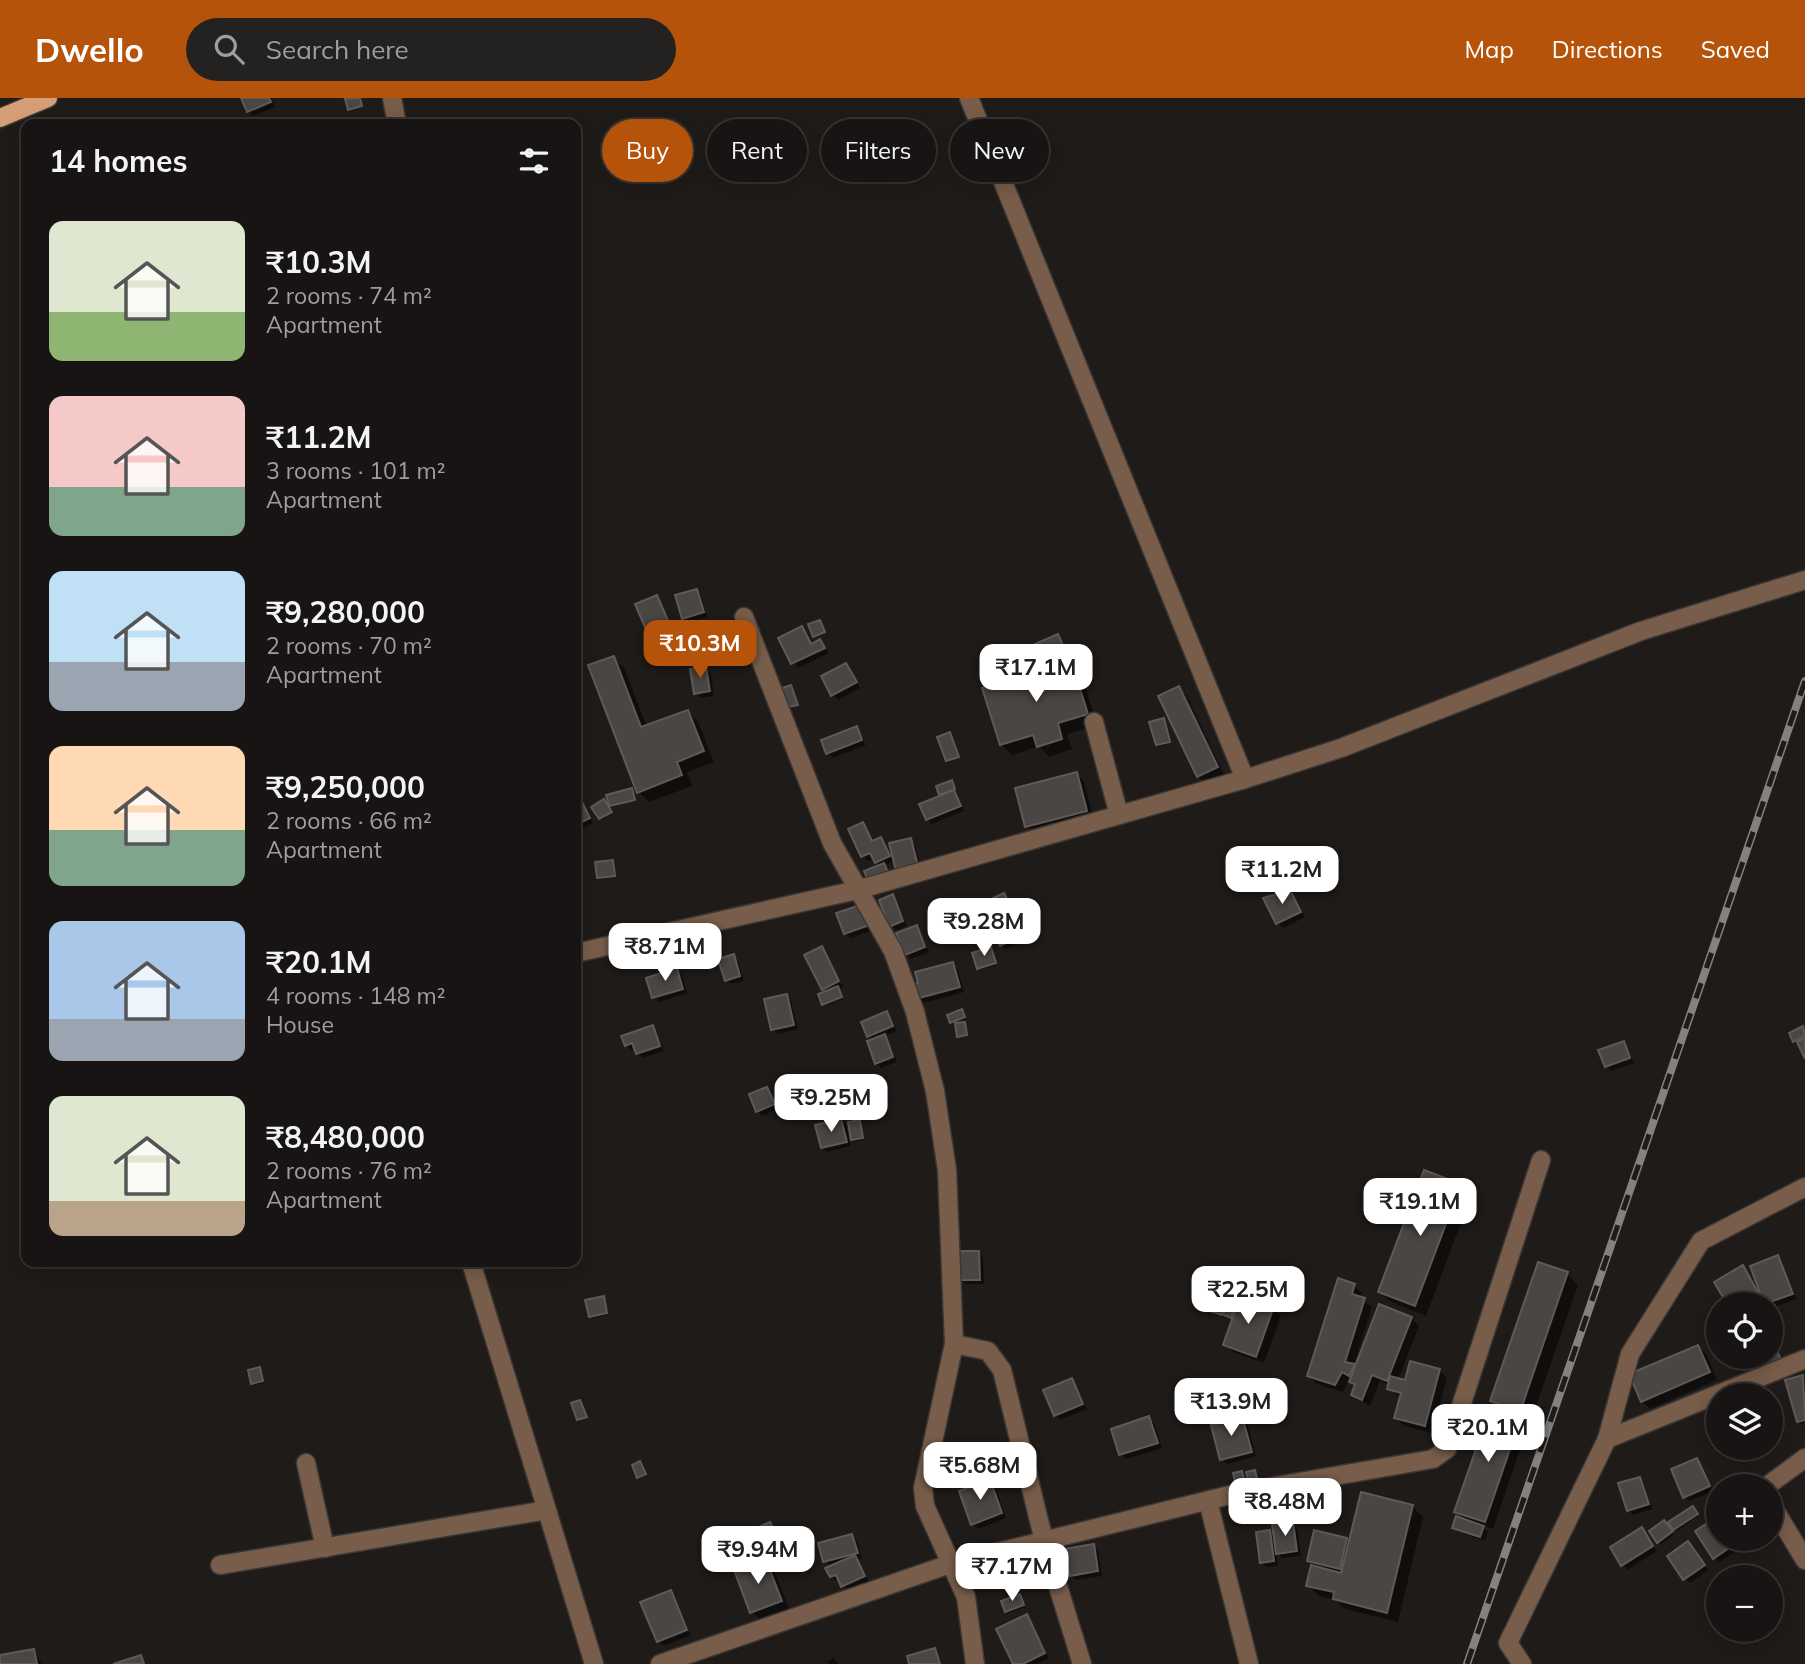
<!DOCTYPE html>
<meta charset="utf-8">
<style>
body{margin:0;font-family:Mulish,sans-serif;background:#242121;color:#f1f3f6;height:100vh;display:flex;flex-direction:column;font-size:26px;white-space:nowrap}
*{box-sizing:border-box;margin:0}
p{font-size:23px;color:#9e9ea0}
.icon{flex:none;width:38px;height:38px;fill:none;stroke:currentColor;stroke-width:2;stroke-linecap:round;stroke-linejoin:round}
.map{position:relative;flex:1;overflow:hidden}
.side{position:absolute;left:21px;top:21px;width:560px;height:1148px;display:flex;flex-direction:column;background:#171413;border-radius:14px;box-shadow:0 4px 18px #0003,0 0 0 2px #363333}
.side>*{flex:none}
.hud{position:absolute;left:602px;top:21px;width:665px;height:63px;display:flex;gap:14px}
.buttons{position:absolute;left:1706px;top:1194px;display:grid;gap:14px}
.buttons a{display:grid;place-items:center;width:77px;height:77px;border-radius:50%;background:#171413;box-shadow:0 4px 18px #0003,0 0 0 2px #363333;font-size:35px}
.price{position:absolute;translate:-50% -60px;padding:0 16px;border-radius:14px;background:#fff;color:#222;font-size:23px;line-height:46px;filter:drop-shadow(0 2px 4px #0008)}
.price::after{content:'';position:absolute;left:50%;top:42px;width:21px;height:16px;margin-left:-10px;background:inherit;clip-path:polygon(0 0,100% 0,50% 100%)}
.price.on{background:#b45309;color:#fff}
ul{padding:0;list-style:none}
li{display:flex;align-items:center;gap:21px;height:175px;padding:0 28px}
li span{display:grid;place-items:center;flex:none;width:196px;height:140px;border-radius:14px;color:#555}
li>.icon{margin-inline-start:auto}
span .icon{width:84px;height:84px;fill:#fffc;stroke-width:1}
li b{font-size:30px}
h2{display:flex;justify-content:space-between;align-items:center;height:84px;padding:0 28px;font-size:30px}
.tag{padding:0 24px;border-radius:32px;background:#171413;box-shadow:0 4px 18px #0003,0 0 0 2px #363333;font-size:24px;line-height:63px}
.tag.on{background:#b45309;color:#fff}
header{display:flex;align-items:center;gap:42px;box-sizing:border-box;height:98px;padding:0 35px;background:#b45309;color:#fff}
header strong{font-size:33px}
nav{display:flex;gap:38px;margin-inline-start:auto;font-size:24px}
.search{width:490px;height:63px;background:#242121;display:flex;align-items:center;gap:18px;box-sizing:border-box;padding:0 24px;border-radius:38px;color:#9e9ea0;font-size:26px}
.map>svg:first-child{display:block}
.shadow{fill:#0007}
.building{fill:#4a4643;stroke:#5f5a57;stroke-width:2}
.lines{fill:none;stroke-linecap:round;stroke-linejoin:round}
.minor-casing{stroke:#3b3735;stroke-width:21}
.major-casing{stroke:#3b3735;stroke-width:21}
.minor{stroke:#785d4a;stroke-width:18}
.major{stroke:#d59e76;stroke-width:18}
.rail-casing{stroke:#85817f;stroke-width:8}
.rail{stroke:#1f1b19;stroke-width:5;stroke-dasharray:16;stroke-linecap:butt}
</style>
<header>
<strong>Dwello</strong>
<div class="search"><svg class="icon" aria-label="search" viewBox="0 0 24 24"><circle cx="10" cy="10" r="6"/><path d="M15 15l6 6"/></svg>Search here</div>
<nav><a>Map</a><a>Directions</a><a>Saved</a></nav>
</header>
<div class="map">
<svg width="1805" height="1566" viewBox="0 0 1805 1566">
<rect width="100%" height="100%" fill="#1f1b19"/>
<g class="shadow">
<path d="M243,0H271L275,9L253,18Z"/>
<path d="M354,0L361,1L363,9L351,13L347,2Z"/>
<path d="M696,493L701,498L707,519L688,525L683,520Z"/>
<path d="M656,499L672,530L653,538L648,533Z"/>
<path d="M801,530L812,547L820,543L829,555L798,570L781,540Z"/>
<path d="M1058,538L1069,559L1044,569L1039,565Z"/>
<path d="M613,560L624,570L647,629L688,614L698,624L714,664L687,674L692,688L649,704L638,694Z"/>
<path d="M1071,564L1081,575L1097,627L1067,636L1072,651L1049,659L1039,648L1012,657L1001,646Z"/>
<path d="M846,567L860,590L838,602L833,597Z"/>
<path d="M706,571L711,576L714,598L701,600L696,595Z"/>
<path d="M1179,590L1187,598L1224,677L1206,686L1198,678Z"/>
<path d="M1163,622L1171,645L1159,648L1158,647Z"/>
<path d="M856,630L866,647L833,660L828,655Z"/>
<path d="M1077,676L1084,684L1094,721L1034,736L1026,728Z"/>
<path d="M951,684L964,713L932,726L927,721Z"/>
<path d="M632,692L636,703L611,707Z"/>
<path d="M606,705L612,716L602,722L600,720Z"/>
<path d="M581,706L593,725L576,734V709Z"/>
<path d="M862,726L874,744L880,741L885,746L893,763L885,767L890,779L874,760L868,763L863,758L850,731Z"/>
<path d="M910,742L915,747L922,773L898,772Z"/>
<path d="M612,764L616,779L601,781L599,779Z"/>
<path d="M1290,794L1305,819L1283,830L1278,825Z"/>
<path d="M1004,797L1027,841L1006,851L1001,847Z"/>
<path d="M892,798L907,828L896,832L891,828Z"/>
<path d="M867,813L874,832L850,840L845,835Z"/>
<path d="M916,829L929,854L911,861L906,856Z"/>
<path d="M822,850L843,889L839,891L843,901L826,908Z"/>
<path d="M992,853L997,867L981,872L979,870Z"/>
<path d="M733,858L738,863L744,883L731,886L726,882Z"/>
<path d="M953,866L958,871L964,894L919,906L914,901L920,886Z"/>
<path d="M677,872L682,877L687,895L659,904L654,899Z"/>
<path d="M786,898L791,903L798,931L778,936L773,931Z"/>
<path d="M886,915L897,933L885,938L897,964L881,970L876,965L873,942L869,938Z"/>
<path d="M963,915L966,921L952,924Z"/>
<path d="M652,929L664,953L642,960L636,950L631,952L626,947Z"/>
<path d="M1624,945L1634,965L1611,973L1606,968Z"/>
<path d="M767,991L778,1011L762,1018L757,1013Z"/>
<path d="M841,1022L846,1027L851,1048L827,1054L822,1050Z"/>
<path d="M859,1024L864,1042L854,1044L852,1042Z"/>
<path d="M1460,1088L1471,1098L1426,1218L1391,1204L1380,1194Z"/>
<path d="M978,1154L983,1159L984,1186H966L961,1182Z"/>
<path d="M1778,1159L1797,1201L1771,1210V1206H1729L1743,1170L1760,1195Z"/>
<path d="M1567,1176L1578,1187L1531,1323L1519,1319L1528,1328L1493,1431L1482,1427L1488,1434L1485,1443L1459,1434L1454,1430L1466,1423L1456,1413L1504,1315L1492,1302Z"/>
<path d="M1232,1186L1243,1193L1241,1198L1273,1210L1281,1218L1264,1265L1233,1254L1225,1246L1234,1221L1217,1218L1212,1213Z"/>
<path d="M1354,1187L1362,1195L1360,1200L1372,1209L1353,1270L1356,1271L1411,1220L1419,1228L1398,1282L1406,1284L1439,1273L1447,1280L1432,1335L1404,1328L1396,1320L1402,1300L1389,1291L1390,1287L1380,1283L1370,1308L1353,1297L1356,1289L1349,1282L1343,1294L1317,1286L1309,1278Z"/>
<path d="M604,1200L608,1217L593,1220L591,1218Z"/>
<path d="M1698,1249L1706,1256L1717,1282L1650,1311L1642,1303Z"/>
<path d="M259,1271L264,1285L255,1287L253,1285Z"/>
<path d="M1802,1279L1805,1282L1803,1328L1798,1323Z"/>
<path d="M1072,1282L1087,1311L1060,1322L1055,1317Z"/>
<path d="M1149,1320L1154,1325L1162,1350L1126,1361L1121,1356L1113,1332Z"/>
<path d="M1242,1320L1247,1325L1256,1358L1227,1366L1222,1361Z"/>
<path d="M1697,1362L1713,1393L1690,1403L1685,1399Z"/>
<path d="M1640,1381L1644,1386L1652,1411L1633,1417L1628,1412Z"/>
<path d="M990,1383L995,1388L1006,1420L978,1431L973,1426Z"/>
<path d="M1412,1408L1423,1419L1398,1524L1345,1511L1336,1502L1319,1498L1308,1487L1313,1467L1309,1462L1346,1441L1350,1445Z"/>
<path d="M1694,1412L1698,1418L1677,1433L1671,1425Z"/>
<path d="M1718,1420V1440H1742L1746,1447L1719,1464L1697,1434Z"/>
<path d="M1664,1424L1674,1436L1661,1446L1651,1434Z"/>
<path d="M1292,1425L1297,1430L1301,1458L1282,1460L1276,1454L1278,1468L1266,1469L1261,1464L1269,1434L1275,1440Z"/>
<path d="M1642,1431L1657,1453L1627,1472L1612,1449Z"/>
<path d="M852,1438L857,1443L862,1460L857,1461L869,1483L848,1493L840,1481L836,1483L831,1478L832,1469L825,1463Z"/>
<path d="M1093,1448L1098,1453L1102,1478L1076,1482L1071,1478Z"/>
<path d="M1692,1450L1708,1472L1690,1485L1685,1480Z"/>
<path d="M766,1464L774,1472L789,1511L760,1522L752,1514Z"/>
<path d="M670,1494L691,1537L664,1548L659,1543Z"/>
<path d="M1020,1498L1025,1509L1008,1515L1006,1513Z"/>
<path d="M1026,1518L1049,1560L1037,1566H1015Z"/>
<path d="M33,1553L42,1566H0V1559Z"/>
<path d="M834,1560L838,1566H829L828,1563Z"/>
</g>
<g class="building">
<path d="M241,0H269L271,4L247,14Z"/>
<path d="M360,0L362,8L348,12L345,1Z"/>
<path d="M697,491L704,514L682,521L675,497Z"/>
<path d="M657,497L669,525L647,534L635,506Z"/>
<path d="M820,522L825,534L813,539L808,526Z"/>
<path d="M802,528L811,546L820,541L825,550L791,566L778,540Z"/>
<path d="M1058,536L1066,554L1037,566L1030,548Z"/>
<path d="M614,558L641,629L688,612L704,653L677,664L682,677L637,695L588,567Z"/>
<path d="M1071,562L1088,616L1058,625L1062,641L1037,649L1033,637L1000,647L982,590Z"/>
<path d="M846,565L857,584L831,598L821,578Z"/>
<path d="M706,569L710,593L694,596L690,571Z"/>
<path d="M791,587L798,607L788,609L782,590Z"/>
<path d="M1179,588L1218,669L1197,679L1158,598Z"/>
<path d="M1164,620L1170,644L1156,647L1149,624Z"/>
<path d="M857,628L862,642L826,656L821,642Z"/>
<path d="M950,634L959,659L946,663L937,639Z"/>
<path d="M1077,674L1087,713L1025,729L1015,690Z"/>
<path d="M952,682L955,691L939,697L936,688Z"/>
<path d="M632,690L635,702L609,708L606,697Z"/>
<path d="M954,692L961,708L926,722L919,706Z"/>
<path d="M604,701L612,714L599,721L591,709Z"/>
<path d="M582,704L590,720L576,727V707Z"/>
<path d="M863,724L872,743L881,739L890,758L875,765L870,755L861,759L848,731Z"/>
<path d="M911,740L918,768L896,773L889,745Z"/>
<path d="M613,762L615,778L597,780L595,764Z"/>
<path d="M884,765L889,777L869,785L864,773Z"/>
<path d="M1290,792L1301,814L1276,826L1263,800Z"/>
<path d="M1004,795L1024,836L1000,848L980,806Z"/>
<path d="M893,796L903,823L889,829L879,802Z"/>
<path d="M863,806L870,827L844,836L836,815Z"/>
<path d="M917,827L925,849L905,857L896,835Z"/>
<path d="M822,848L839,883L822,892L804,857Z"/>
<path d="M991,849L996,865L977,871L972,855Z"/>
<path d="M734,856L740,878L725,883L718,861Z"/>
<path d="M953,864L960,889L912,902L909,887L918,885L915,874Z"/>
<path d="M677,870L683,891L652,900L646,880Z"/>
<path d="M838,888L842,899L822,907L818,896Z"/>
<path d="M787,896L794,927L771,932L764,901Z"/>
<path d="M962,911L965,919L950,925L947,917Z"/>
<path d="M887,913L893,928L867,939L861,924Z"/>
<path d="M965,924L967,937L957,939L955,925Z"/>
<path d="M653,927L660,948L636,956L632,945L625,948L621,938Z"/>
<path d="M1803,928L1805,938L1793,944L1789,935Z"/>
<path d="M885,936L893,959L875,966L867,943Z"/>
<path d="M1805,940V961L1797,944Z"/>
<path d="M1624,943L1630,960L1605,969L1598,952Z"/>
<path d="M767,989L775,1006L756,1014L749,996Z"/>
<path d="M841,1021L847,1044L821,1050L815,1027Z"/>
<path d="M860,1022L863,1040L851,1042L848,1024Z"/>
<path d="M1424,1072L1461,1086L1415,1208L1378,1194Z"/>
<path d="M958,1153H979L980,1182H959Z"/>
<path d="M1778,1157L1793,1196L1764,1206L1750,1168Z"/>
<path d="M1538,1164L1568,1174L1520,1314L1490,1303Z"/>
<path d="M1743,1167L1762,1202L1756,1206H1727L1714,1184Z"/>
<path d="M1338,1180L1355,1186L1352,1196L1365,1200L1345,1264L1355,1266L1349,1278L1342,1274L1335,1287L1307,1278Z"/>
<path d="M1222,1181L1233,1185L1221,1217L1210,1213Z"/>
<path d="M1234,1186L1242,1189L1231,1220L1223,1217Z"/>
<path d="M1241,1196L1274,1208L1256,1259L1223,1247Z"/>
<path d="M604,1198L607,1215L589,1219L585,1202Z"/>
<path d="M1379,1206L1412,1219L1387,1283L1372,1277L1362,1302L1351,1297L1355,1286L1349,1284Z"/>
<path d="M1771,1242L1781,1261L1753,1275L1745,1258H1771Z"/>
<path d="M1698,1247L1710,1274L1641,1304L1629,1276Z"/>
<path d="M1410,1263L1440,1271L1425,1328L1394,1320L1401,1295L1387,1291L1390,1278L1405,1282Z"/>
<path d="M260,1269L263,1283L251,1286L248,1272Z"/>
<path d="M1803,1277L1805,1322L1797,1324L1785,1282Z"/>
<path d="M1072,1280L1083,1306L1054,1318L1043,1292Z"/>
<path d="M580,1302L587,1319L577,1322L571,1305Z"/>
<path d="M1491,1308L1521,1319L1485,1424L1454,1414Z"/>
<path d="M1149,1318L1158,1345L1119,1357L1111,1331Z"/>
<path d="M1242,1318L1252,1354L1220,1362L1211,1327Z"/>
<path d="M1697,1360L1710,1388L1683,1400L1671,1371Z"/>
<path d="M640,1363L646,1376L637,1380L632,1367Z"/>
<path d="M1255,1372L1259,1388L1250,1390L1246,1374Z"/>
<path d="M1242,1373L1246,1389L1237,1391L1233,1375Z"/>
<path d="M1640,1379L1649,1406L1627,1413L1618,1385Z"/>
<path d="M990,1381L1002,1415L971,1427L959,1393Z"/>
<path d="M1361,1394L1413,1407L1387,1515L1333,1501L1334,1494L1306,1488L1311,1467L1341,1475Z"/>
<path d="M1693,1408L1698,1416L1673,1432L1668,1424Z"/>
<path d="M1456,1418L1484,1428L1480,1439L1452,1430Z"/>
<path d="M1718,1418V1440L1742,1441L1713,1461L1695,1433Z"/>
<path d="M1664,1422L1673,1433L1657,1445L1649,1433Z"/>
<path d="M1293,1423L1297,1453L1276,1456L1272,1426Z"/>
<path d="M770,1424L777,1439L767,1444L759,1429Z"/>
<path d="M1642,1429L1653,1448L1621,1468L1610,1449Z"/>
<path d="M1270,1432L1274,1463L1260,1465L1256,1434Z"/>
<path d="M1314,1432L1347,1440L1340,1471L1307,1463Z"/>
<path d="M852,1436L858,1455L823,1464L818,1445Z"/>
<path d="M1688,1443L1705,1467L1683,1482L1667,1458Z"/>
<path d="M1094,1446L1098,1473L1070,1478L1064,1451Z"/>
<path d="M855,1457L865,1478L841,1489L836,1477L830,1479L825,1470Z"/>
<path d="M766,1462L782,1503L750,1515L734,1472Z"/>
<path d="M671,1492L687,1532L657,1544L640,1504Z"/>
<path d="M1020,1496L1024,1507L1005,1514L1001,1503Z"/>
<path d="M1027,1516L1045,1555L1023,1566H1013L996,1531Z"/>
<path d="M935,1550L940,1566H909L907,1558Z"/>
<path d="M34,1551L37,1566H0V1557Z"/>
<path d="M141,1557L144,1566H113Z"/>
</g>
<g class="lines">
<defs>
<g id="minor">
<path d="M392,0L397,26"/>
<path d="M744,519L832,745L893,853L915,914L935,993L947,1072L954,1246L923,1390L925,1408L966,1499L975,1566"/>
<path d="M1094,624L1119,717"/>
<path d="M1245,681L1341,650L1641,533L1805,482"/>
<path d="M576,855L857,792L1245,681L969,0"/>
<path d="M471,1164L594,1566"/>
<path d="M954,1246L988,1253L1002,1272L1044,1443L1082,1566"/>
<path d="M1607,1341L1630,1256L1701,1143L1805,1089"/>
<path d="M306,1365L325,1450"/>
<path d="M1767,1388L1805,1360"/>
<path d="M1208,1403L1249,1566"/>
<path d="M1771,1406L1805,1462"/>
<path d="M220,1467L547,1412"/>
<path d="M660,1566L950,1466L1242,1394L1433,1361L1447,1351L1541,1062"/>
<path d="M1522,1566L1508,1545L1607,1341L1805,1261"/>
</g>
<path id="major" d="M0,20L48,0"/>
</defs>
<use href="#minor" class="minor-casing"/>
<use href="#major" class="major-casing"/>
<use href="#minor" class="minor"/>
<use href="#major" class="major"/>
<defs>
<path id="rail" d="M1467,1566L1805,583"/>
</defs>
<use href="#rail" class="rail-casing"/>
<use href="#rail" class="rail"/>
</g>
</svg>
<div class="buttons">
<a><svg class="icon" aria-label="locate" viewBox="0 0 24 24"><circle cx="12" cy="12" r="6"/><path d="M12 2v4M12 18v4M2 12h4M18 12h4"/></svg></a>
<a><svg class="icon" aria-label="layers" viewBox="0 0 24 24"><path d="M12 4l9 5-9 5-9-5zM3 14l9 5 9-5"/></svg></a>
<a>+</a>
<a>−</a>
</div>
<b class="price on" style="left:700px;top:582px">₹10.3M</b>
<b class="price" style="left:1036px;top:606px">₹17.1M</b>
<b class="price" style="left:1282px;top:808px">₹11.2M</b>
<b class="price" style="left:984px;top:860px">₹9.28M</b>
<b class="price" style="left:665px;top:885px">₹8.71M</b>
<b class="price" style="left:831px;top:1036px">₹9.25M</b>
<b class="price" style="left:1420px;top:1140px">₹19.1M</b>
<b class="price" style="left:1248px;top:1228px">₹22.5M</b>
<b class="price" style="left:1231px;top:1340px">₹13.9M</b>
<b class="price" style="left:1488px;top:1366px">₹20.1M</b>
<b class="price" style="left:980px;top:1404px">₹5.68M</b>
<b class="price" style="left:1285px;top:1440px">₹8.48M</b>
<b class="price" style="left:758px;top:1488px">₹9.94M</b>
<b class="price" style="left:1012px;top:1505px">₹7.17M</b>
<div class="hud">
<a class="tag on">Buy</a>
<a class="tag">Rent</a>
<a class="tag">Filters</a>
<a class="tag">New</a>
</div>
<section class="side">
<h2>14 homes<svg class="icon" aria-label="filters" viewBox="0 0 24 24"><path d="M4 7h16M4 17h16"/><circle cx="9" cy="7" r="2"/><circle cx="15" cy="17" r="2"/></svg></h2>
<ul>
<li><span style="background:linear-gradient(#dfe7d0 65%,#8fb573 0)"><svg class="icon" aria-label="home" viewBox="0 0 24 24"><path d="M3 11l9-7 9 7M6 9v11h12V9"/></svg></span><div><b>₹10.3M</b><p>2 rooms · 74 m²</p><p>Apartment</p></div></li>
<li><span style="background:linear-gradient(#f6c9c9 65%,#7fa58c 0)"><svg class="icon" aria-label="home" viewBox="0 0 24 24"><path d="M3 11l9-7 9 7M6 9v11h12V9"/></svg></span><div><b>₹11.2M</b><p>3 rooms · 101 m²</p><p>Apartment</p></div></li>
<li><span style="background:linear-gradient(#bfe0f5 65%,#9aa5b1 0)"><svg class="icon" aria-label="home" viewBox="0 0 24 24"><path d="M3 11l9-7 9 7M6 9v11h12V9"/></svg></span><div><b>₹9,280,000</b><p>2 rooms · 70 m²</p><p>Apartment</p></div></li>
<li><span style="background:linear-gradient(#ffd9b3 60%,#7fa58c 0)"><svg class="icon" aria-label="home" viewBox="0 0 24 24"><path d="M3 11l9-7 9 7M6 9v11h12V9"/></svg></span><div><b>₹9,250,000</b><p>2 rooms · 66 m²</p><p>Apartment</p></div></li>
<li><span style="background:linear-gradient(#a9c7e8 70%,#9aa5b1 0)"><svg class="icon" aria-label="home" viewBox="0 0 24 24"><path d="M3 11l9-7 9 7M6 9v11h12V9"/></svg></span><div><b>₹20.1M</b><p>4 rooms · 148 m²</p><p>House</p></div></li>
<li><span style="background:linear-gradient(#dfe7d0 75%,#b9a48a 0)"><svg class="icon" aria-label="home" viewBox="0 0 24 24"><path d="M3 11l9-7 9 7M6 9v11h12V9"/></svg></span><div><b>₹8,480,000</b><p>2 rooms · 76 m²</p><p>Apartment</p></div></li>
</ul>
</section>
</div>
